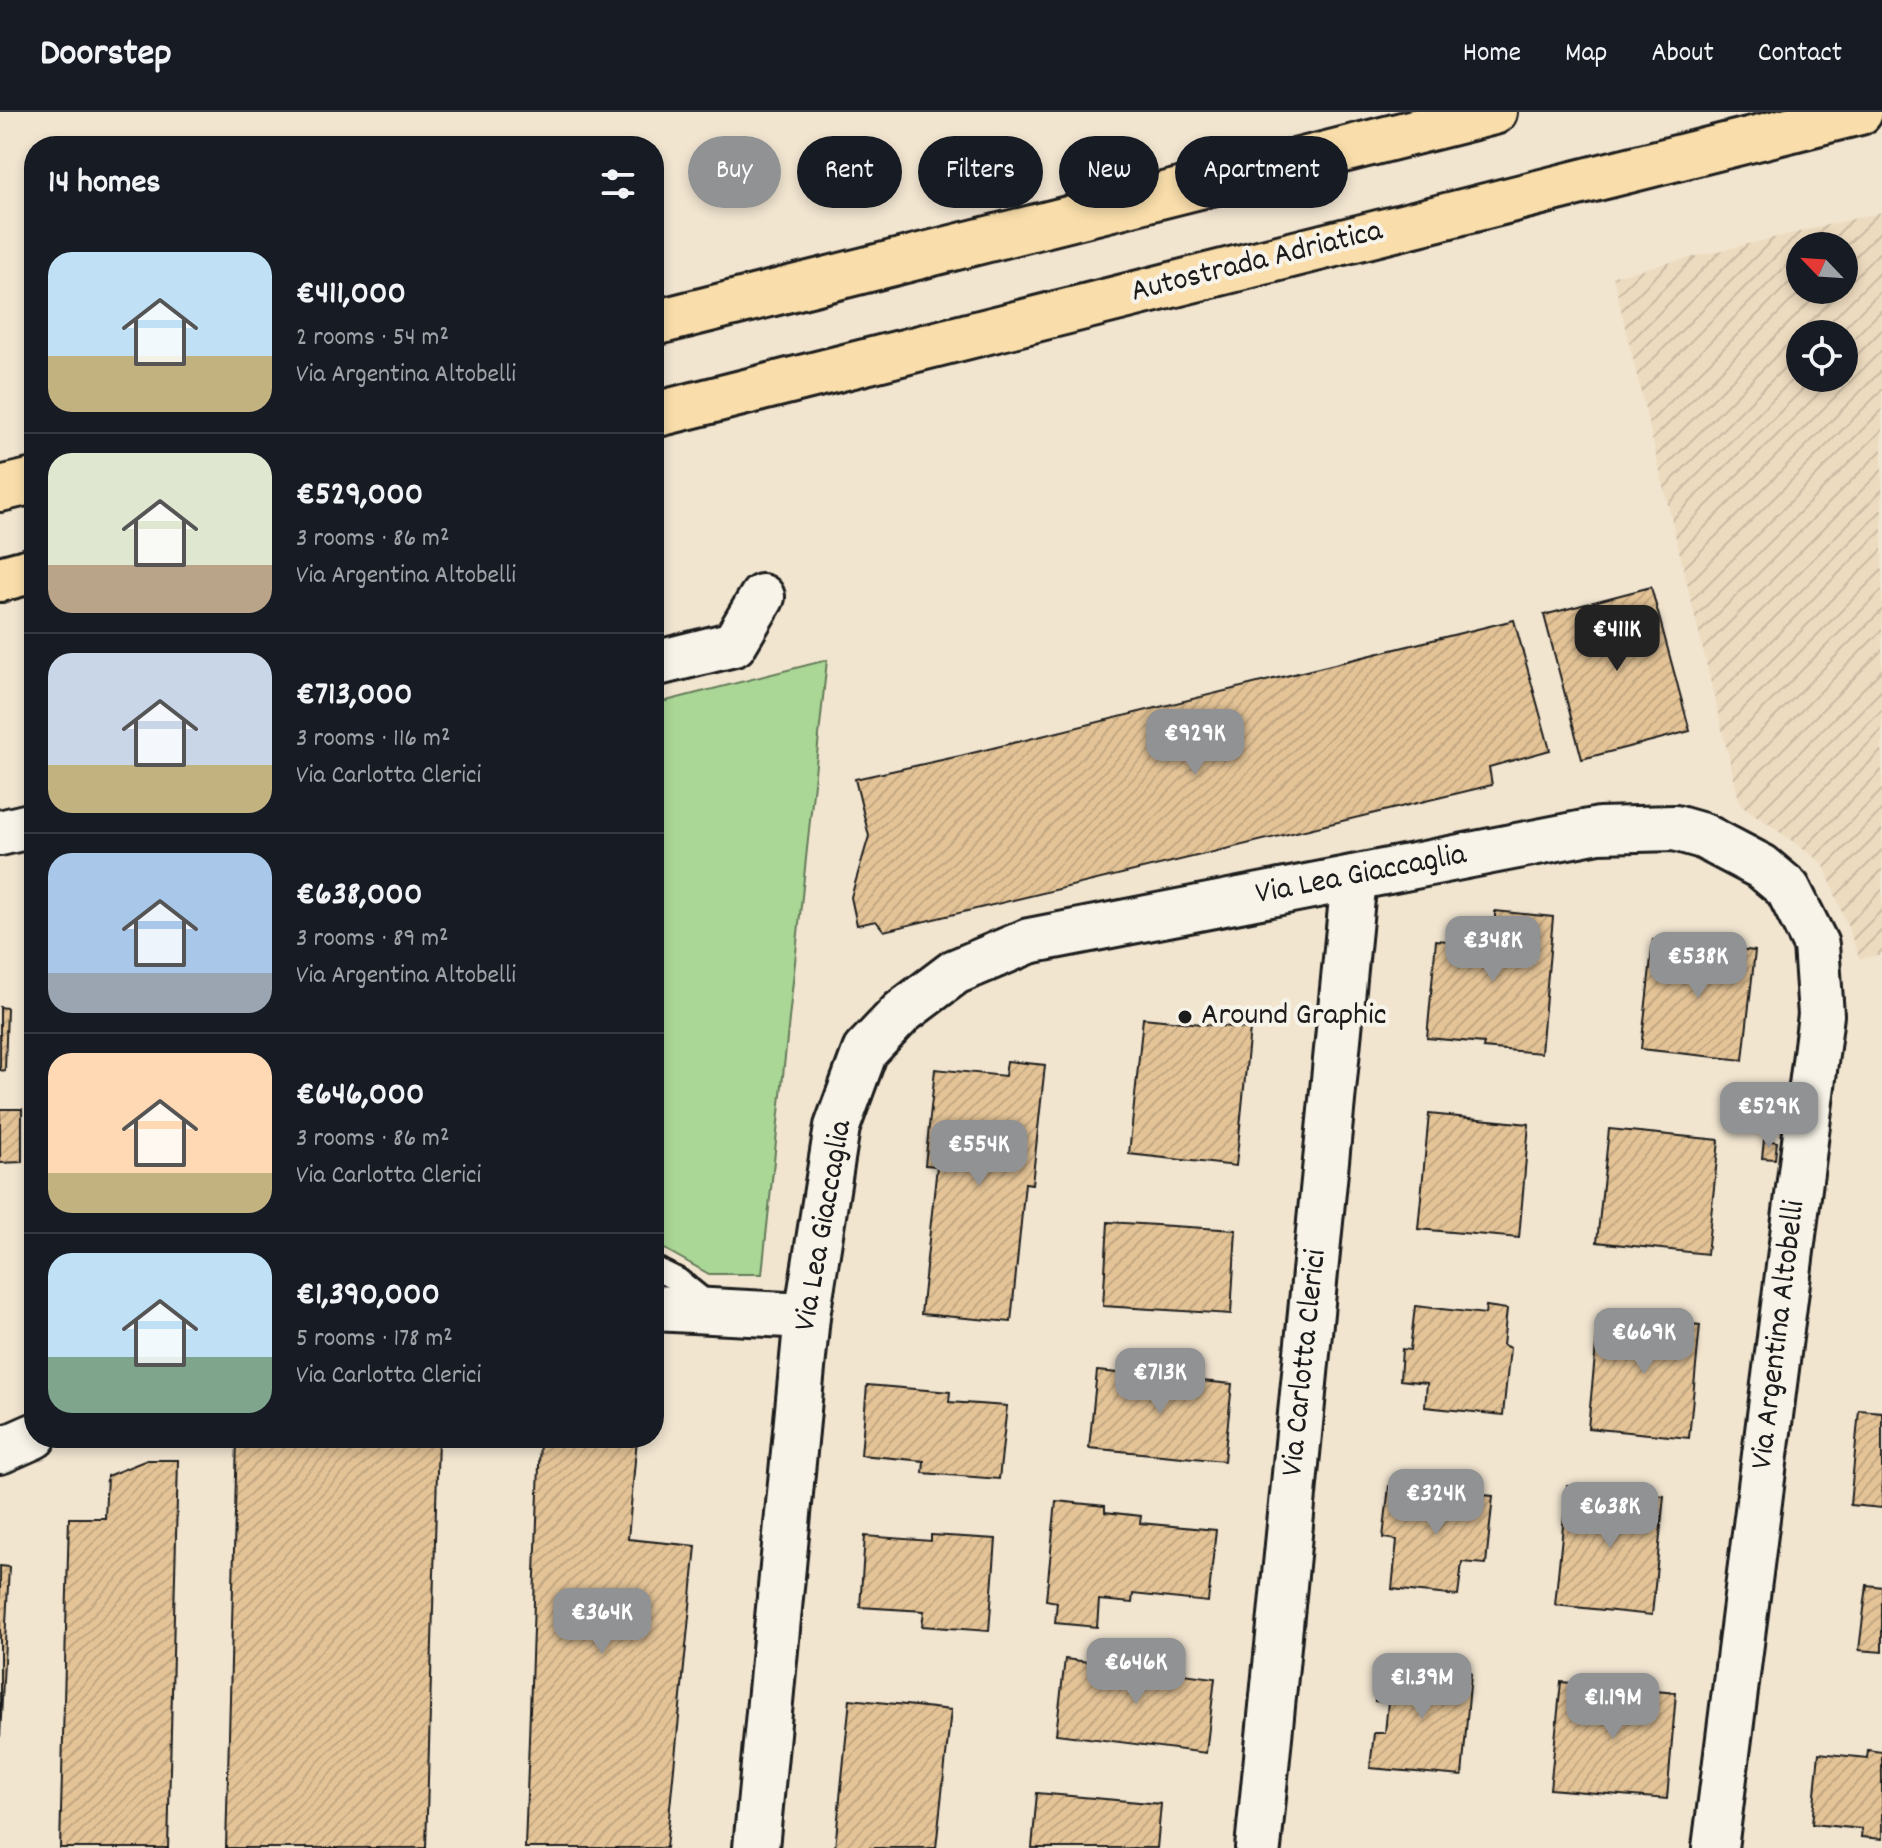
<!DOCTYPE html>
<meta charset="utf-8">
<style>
body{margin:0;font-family:Dekko,sans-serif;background:#242831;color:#f1f3f6;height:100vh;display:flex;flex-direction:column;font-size:30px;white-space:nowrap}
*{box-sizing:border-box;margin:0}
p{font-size:26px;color:#9ea1a6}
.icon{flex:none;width:44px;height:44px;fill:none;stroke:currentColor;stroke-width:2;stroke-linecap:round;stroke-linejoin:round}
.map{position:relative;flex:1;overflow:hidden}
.drawer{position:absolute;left:24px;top:24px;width:640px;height:1312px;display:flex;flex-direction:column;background:#171b24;border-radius:32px;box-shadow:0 4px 12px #0003}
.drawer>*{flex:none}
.hud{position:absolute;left:688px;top:24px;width:760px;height:72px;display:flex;gap:16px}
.needle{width:52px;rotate:295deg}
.fabs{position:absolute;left:1786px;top:120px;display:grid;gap:16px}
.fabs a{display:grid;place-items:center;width:72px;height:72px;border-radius:50%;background:#171b24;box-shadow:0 4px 12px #0003;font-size:40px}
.price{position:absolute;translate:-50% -68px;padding:0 18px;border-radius:16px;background:#919294;color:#fff;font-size:26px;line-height:52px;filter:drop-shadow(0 2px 4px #0008)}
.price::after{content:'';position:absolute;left:50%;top:48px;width:24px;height:18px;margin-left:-12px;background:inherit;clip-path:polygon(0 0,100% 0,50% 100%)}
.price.active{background:#222;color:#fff}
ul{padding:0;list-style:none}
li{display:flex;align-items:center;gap:24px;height:200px;padding:0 24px}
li+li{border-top:2px solid #363941}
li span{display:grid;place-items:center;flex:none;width:224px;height:160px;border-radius:24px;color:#555}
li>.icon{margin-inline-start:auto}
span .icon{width:96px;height:96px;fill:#fffc;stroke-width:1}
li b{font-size:34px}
h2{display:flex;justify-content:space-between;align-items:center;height:96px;padding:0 24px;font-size:34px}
.chip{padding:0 28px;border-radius:36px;background:#171b24;box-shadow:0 4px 12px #0003;font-size:28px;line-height:72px}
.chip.active{background:#919294;color:#fff}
header{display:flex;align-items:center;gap:48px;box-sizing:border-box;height:112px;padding:0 40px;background:#171b24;border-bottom:2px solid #363941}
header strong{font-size:38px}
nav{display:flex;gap:44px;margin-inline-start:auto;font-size:28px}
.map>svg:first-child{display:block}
.industrial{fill:url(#industrial-furrows);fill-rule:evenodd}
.grass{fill:#aad796;stroke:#637a59;stroke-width:2}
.building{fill:url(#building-hatch);stroke:#1c1c1c;stroke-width:2}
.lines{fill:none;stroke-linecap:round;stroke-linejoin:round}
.service-casing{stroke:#1c1c1c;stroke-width:28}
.minor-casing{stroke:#1c1c1c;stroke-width:50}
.motorway-casing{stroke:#1c1c1c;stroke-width:50}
.service{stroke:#f7f3e8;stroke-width:22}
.minor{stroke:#f7f3e8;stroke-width:44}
.motorway{stroke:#f9deab;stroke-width:44}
.poi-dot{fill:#1c1c1c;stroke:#f7f3e8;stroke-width:3}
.labels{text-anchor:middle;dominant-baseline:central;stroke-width:8;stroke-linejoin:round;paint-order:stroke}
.street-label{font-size:32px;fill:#1c1c1c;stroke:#f7f3e8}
.poi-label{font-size:32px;fill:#1c1c1c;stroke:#f7f3e8;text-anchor:start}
</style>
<header>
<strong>Doorstep</strong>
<nav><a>Home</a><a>Map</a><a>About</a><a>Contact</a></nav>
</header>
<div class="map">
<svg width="1882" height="1736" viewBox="0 0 1882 1736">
<defs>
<pattern id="industrial-furrows" width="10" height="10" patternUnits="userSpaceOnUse" patternTransform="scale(2)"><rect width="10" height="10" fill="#eddbbf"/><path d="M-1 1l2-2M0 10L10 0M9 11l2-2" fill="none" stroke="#cbbba4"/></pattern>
<pattern id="building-hatch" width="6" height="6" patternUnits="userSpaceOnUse" patternTransform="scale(2)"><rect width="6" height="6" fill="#e4c497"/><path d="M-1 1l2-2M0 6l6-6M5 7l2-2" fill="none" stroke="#c3a882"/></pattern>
</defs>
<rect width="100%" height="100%" fill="#f1e5d0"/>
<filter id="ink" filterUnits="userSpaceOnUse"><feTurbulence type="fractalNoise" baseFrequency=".0125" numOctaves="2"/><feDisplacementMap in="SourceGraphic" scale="16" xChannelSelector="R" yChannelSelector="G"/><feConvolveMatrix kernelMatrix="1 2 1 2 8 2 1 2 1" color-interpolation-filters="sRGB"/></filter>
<g filter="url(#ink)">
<path class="industrial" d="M1882,100V842L1860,847L1823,751L1740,692L1613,164ZM1800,134H1844V178H1800ZM1800,222H1844V266H1800Z"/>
<path class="grass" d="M827,548L762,1162H709L654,1131V592Z"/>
<g class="building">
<path d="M1651,475L1690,619L1582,647L1544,503Z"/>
<path d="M1514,508L1550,638L1489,655L1492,673L884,819L876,809L857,813L851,785L869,724L855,667L960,644Z"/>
<path d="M1495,799L1553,805L1541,941L1483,936L1484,931L1427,926L1436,828L1463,830L1465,809L1495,811Z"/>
<path d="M1653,828L1755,839L1743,948L1641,937Z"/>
<path d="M0,895L7,896L5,959L0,958Z"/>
<path d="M1143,906L1250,917L1236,1054L1129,1042Z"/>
<path d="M1007,949L1045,953L1032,1072L1025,1071L1011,1210L921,1202L937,1054L925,1053L935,957L1005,964Z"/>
<path d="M0,997H22V1050L0,1051Z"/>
<path d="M1429,1002L1529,1012L1519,1126L1418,1117Z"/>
<path d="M1609,1017L1719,1028L1707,1142L1597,1130Z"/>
<path d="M1764,1028L1777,1030L1775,1047L1762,1046Z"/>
<path d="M1108,1110L1236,1118L1231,1202L1103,1194Z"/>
<path d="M1415,1194L1485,1202L1486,1194L1507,1197L1503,1233L1510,1236L1503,1303L1425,1295L1427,1271L1400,1268L1402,1237L1410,1238Z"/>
<path d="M1599,1203L1700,1213L1689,1326L1588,1316Z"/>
<path d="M1097,1259L1232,1272L1224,1349L1089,1336Z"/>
<path d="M867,1273L950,1280L949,1290L1007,1294L999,1367L923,1361L924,1349L861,1343Z"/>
<path d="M1859,1298L1882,1300V1396L1850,1393Z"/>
<path d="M237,1326H438L426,1736H226Z"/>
<path d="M540,1326H637L628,1427L696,1434L666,1736H525Z"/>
<path d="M147,1348H178L168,1736H60L69,1406H105L107,1364Z"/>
<path d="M1389,1374L1493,1384L1486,1452L1462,1450L1458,1484L1392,1477L1397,1428L1383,1426Z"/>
<path d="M1567,1374L1664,1384L1652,1503L1555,1493Z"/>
<path d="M1056,1389L1105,1394V1400L1141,1404L1140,1411L1216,1418L1208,1490L1133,1482L1132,1491L1099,1488L1097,1515L1055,1511L1057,1490L1046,1488Z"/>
<path d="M931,1423L996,1427L989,1519L922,1514L924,1499L860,1495L865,1424L931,1429Z"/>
<path d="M0,1454L9,1455L0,1625Z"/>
<path d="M1867,1473L1882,1475V1540L1859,1538Z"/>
<path d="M1065,1547L1215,1566L1206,1641L1056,1622Z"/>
<path d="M1379,1554L1471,1561L1462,1664L1370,1656L1374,1621H1385L1388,1590L1375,1589Z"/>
<path d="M1561,1570L1676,1581L1667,1687L1550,1677Z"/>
<path d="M850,1587L951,1598L936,1736H835Z"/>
<path d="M1868,1638L1882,1640V1727L1861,1725L1862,1717L1812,1712L1819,1641L1867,1646Z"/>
<path d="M1037,1681L1161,1692L1157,1736H1032Z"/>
</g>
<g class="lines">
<defs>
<path id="service" d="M654,1156L678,1168L709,1193"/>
<g id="minor">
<path d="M654,552L734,532L762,485"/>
<path d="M0,721L34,713"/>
<path d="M654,1196L807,1204"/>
<path d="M0,1339L34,1324"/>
<path d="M756,1736L807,1204L837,1015L865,939L902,900L955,860L1029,829L1599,718L1675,716L1703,724L1762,755L1788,777L1816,833L1821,903L1715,1736"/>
<path d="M1258,1736L1354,766"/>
</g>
<g id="motorway">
<path d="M654,211L1494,0"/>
<path d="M654,303L1860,0"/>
<path d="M0,377L34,369"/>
<path d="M0,467L34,458"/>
</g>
</defs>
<use href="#service" class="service-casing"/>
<use href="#minor" class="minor-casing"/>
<use href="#motorway" class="motorway-casing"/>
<use href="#service" class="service"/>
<use href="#minor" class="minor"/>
<use href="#motorway" class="motorway"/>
</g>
</g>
<circle class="poi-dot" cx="1185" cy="905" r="8"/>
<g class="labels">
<g class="street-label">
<text transform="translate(1257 151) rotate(-14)">Autostrada Adriatica</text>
<text transform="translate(1361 764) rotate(-11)">Via Lea Giaccaglia</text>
<text transform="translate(825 1114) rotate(-80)">Via Lea Giaccaglia</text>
<text transform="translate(1780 1223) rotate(-83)">Via Argentina Altobelli</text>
<text transform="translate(1306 1251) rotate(-84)">Via Carlotta Clerici</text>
</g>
<g class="poi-label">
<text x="1201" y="905">Around Graphic</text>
</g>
</g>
</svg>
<div class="fabs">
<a><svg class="needle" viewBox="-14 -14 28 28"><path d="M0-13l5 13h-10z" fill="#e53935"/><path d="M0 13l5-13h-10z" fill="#9ea1a6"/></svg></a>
<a><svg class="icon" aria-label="locate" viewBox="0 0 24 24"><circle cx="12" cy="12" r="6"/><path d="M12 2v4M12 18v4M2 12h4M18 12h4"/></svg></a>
</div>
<b class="price active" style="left:1617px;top:561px">€411K</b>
<b class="price" style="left:1195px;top:665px">€929K</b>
<b class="price" style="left:1493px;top:872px">€348K</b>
<b class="price" style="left:1698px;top:888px">€538K</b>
<b class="price" style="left:1769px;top:1038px">€529K</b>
<b class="price" style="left:979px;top:1076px">€554K</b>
<b class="price" style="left:1644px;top:1264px">€669K</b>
<b class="price" style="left:1160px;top:1304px">€713K</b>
<b class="price" style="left:1436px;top:1425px">€324K</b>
<b class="price" style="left:1610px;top:1438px">€638K</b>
<b class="price" style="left:602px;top:1544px">€364K</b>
<b class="price" style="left:1136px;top:1594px">€646K</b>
<b class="price" style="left:1422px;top:1609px">€1.39M</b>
<b class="price" style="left:1613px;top:1629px">€1.19M</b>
<div class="hud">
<a class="chip active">Buy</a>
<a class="chip">Rent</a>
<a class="chip">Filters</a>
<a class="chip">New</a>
<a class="chip">Apartment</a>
</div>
<section class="drawer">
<h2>14 homes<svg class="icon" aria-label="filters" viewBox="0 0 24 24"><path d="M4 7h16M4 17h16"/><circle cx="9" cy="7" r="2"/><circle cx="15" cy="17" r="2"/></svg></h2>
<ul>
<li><span style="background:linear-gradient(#bfe0f5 65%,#c2b280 0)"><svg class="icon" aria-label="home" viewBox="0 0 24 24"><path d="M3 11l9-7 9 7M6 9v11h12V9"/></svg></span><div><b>€411,000</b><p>2 rooms · 54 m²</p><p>Via Argentina Altobelli</p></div></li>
<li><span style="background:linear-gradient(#dfe7d0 70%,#b9a48a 0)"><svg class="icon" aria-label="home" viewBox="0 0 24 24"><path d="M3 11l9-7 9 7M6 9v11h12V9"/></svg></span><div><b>€529,000</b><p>3 rooms · 86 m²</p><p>Via Argentina Altobelli</p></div></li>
<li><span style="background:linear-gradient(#c9d6e8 70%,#c2b280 0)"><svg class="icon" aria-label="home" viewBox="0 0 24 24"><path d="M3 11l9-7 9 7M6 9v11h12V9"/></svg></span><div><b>€713,000</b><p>3 rooms · 116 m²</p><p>Via Carlotta Clerici</p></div></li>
<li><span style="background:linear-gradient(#a9c7e8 75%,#9aa5b1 0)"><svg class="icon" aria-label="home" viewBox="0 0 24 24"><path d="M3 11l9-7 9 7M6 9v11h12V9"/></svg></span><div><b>€638,000</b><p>3 rooms · 89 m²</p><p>Via Argentina Altobelli</p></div></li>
<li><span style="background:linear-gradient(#ffd9b3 75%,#c2b280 0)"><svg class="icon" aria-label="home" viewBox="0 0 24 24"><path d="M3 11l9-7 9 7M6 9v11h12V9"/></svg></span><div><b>€646,000</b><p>3 rooms · 86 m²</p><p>Via Carlotta Clerici</p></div></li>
<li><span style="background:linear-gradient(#bfe0f5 65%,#7fa58c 0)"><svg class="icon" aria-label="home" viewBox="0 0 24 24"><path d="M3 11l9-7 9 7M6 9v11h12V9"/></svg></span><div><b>€1,390,000</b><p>5 rooms · 178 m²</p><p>Via Carlotta Clerici</p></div></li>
</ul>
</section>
</div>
